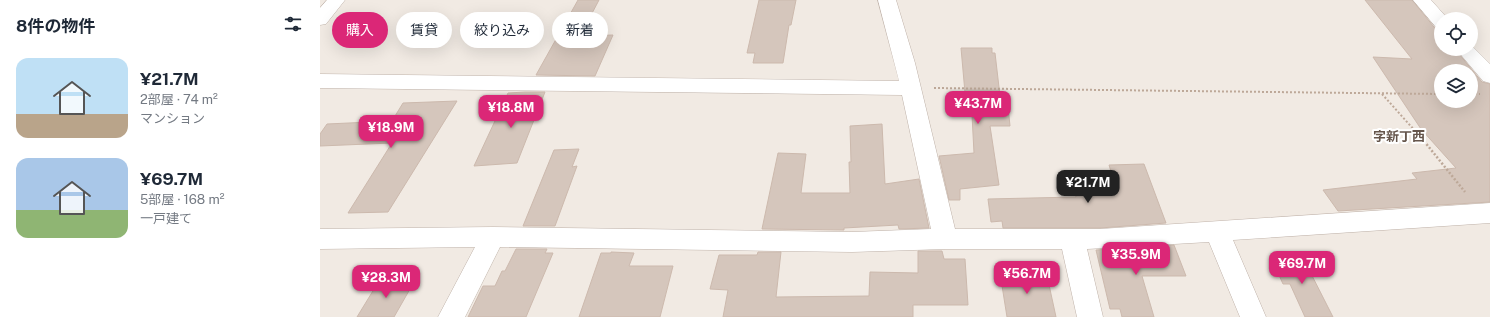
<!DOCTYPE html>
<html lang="ja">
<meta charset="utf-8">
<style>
body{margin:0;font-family:"Public Sans","Noto Sans JP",sans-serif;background:#f2f2f3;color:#1f2937;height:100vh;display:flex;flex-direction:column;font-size:15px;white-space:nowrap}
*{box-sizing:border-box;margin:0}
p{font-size:13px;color:#747a83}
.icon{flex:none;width:22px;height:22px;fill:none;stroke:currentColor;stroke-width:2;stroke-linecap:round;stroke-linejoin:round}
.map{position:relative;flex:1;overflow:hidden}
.sheet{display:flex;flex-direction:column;background:#fff;width:320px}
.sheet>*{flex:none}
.guide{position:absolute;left:12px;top:12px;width:380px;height:36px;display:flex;gap:8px}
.buttons{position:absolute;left:1114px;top:12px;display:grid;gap:8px}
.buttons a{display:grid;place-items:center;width:44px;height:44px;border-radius:50%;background:#fff;box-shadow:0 4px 16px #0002;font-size:20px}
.price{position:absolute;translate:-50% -34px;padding:0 9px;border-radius:8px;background:#db2777;color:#fff;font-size:13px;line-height:26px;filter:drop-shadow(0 1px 2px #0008)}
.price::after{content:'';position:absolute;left:50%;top:24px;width:12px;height:9px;margin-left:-6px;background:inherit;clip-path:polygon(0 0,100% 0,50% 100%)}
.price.current{background:#222;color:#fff}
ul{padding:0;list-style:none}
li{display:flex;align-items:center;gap:12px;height:100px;padding:0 16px}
li span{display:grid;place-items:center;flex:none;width:112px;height:80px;border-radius:12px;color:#555}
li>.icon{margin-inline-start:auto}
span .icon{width:48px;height:48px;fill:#fffc;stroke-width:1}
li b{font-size:17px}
h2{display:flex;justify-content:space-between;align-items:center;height:48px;padding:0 16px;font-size:17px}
.chip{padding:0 14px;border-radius:18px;background:#fff;box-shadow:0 4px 16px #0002;font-size:14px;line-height:36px}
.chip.current{background:#db2777;color:#fff}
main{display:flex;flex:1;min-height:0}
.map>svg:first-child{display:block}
.building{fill:#d5c6bc;stroke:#ccb9ad;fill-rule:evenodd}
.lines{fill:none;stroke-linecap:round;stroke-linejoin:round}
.minor-casing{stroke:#bfb2a9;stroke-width:1}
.path-far1{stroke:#bda898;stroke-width:2;stroke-dasharray:2 2;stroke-linecap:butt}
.path{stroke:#bda898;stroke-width:2.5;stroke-dasharray:2 2;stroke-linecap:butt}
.minor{fill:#fff;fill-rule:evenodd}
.labels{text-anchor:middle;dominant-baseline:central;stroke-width:4;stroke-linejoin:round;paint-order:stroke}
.quarter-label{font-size:13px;font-weight:bold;fill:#65554b;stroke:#fff}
</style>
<main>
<section class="sheet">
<h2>8件の物件<svg class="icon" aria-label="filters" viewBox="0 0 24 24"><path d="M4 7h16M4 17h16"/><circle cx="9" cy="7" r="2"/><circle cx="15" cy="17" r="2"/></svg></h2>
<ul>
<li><span style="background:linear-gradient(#bfe0f5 70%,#b9a48a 0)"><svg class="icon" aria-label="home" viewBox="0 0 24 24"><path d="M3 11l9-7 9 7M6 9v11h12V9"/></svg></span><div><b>¥21.7M</b><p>2部屋 · 74 m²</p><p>マンション</p></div></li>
<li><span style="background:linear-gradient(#a9c7e8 65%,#8fb573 0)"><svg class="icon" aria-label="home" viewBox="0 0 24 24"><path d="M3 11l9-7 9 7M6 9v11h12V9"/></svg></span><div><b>¥69.7M</b><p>5部屋 · 168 m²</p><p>一戸建て</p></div></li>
</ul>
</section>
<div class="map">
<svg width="1170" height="317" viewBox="0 0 1170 317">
<rect width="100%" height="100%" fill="#f1eae3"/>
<g class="building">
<path d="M258,0H279L260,36L293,35L275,76L216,75Z"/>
<path d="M439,0H476L471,25H469L463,63H433L435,53H427Z"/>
<path d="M1045,0H1092L1114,27L1121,30V49H1135L1162,82L1170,84V202L1018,211L1003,190L1097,179L1092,173L1136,168L1101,129L1053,57L1092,59ZM1121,71H1151V101H1121Z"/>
<path d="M641,48H672V53H675L680,96H687L690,126H670L679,185L640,189V200H629L619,156L654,153L652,115H647Z"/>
<path d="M205,92H225L197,163L154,166L188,93Z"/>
<path d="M137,101L68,212L28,213L72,143L0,146V134L7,124L72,121L83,103Z"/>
<path d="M562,124L565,184L599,179L609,228L579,229L578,225L524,228V230L442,229L458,153L486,154L481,193H530L529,162H531L530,126Z"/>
<path d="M259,149L252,167L257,166L235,226H203L234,150Z"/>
<path d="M824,164L846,223L780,228H683L682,221L671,222L668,199L756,197L752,176L793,178L789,165Z"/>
<path d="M854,245L866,276H822L834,317H802L800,309H790L776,250Z"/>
<path d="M196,249H227L225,253H233L206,317H148L163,286H175L182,271H185Z"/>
<path d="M598,251H622L624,259H645L648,305H593V317H403L408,290L390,289L399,255H437L438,252H461L456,297L549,296L550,272L598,273Z"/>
<path d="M291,252L314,253L309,266H353L340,317H259L281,253H291Z"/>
<path d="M981,254L1013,317H985L970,284H963L950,255Z"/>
<path d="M726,271L736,317H687L680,273Z"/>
<path d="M59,281L94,282L74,317H37Z"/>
</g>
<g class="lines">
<defs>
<g id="minor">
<path d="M7,0H25L6,24L0,25V8Z"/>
<path d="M558,0H576L595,63L635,229H780L1170,203V223L913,240L946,317H920L889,242L767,249L783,317H757L742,249H625L532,252L180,247L145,317H118L155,247L0,249V229L173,227L532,232L611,229L582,95L0,88V74L579,81Z"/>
<path d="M1093,0H1111L1128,19H1121V28L1115,26Z"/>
<path d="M1151,45L1170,64V83L1163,81L1136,49H1151Z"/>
</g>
</defs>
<use href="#minor" class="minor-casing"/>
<g class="path-far1">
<path d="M614,88L1121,94"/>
<path d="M1062,94L1105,142"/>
<path d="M1151,94H1160"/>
</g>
<path class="path" d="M1104,141L1145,192"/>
<use href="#minor" class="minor"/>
</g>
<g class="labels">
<g class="quarter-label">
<text x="1079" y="136">字新丁西</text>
</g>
</g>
</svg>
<div class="buttons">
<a><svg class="icon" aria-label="locate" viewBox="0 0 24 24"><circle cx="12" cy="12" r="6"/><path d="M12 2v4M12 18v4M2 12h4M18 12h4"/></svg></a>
<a><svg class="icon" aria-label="layers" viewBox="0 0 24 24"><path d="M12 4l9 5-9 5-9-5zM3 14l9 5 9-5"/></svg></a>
</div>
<b class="price" style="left:658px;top:125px">¥43.7M</b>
<b class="price" style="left:191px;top:129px">¥18.8M</b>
<b class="price" style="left:71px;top:149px">¥18.9M</b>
<b class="price current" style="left:768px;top:204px">¥21.7M</b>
<b class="price" style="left:816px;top:276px">¥35.9M</b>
<b class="price" style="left:982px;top:285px">¥69.7M</b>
<b class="price" style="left:707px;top:295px">¥56.7M</b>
<b class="price" style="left:66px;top:299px">¥28.3M</b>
<div class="guide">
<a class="chip current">購入</a>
<a class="chip">賃貸</a>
<a class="chip">絞り込み</a>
<a class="chip">新着</a>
</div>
</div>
</main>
